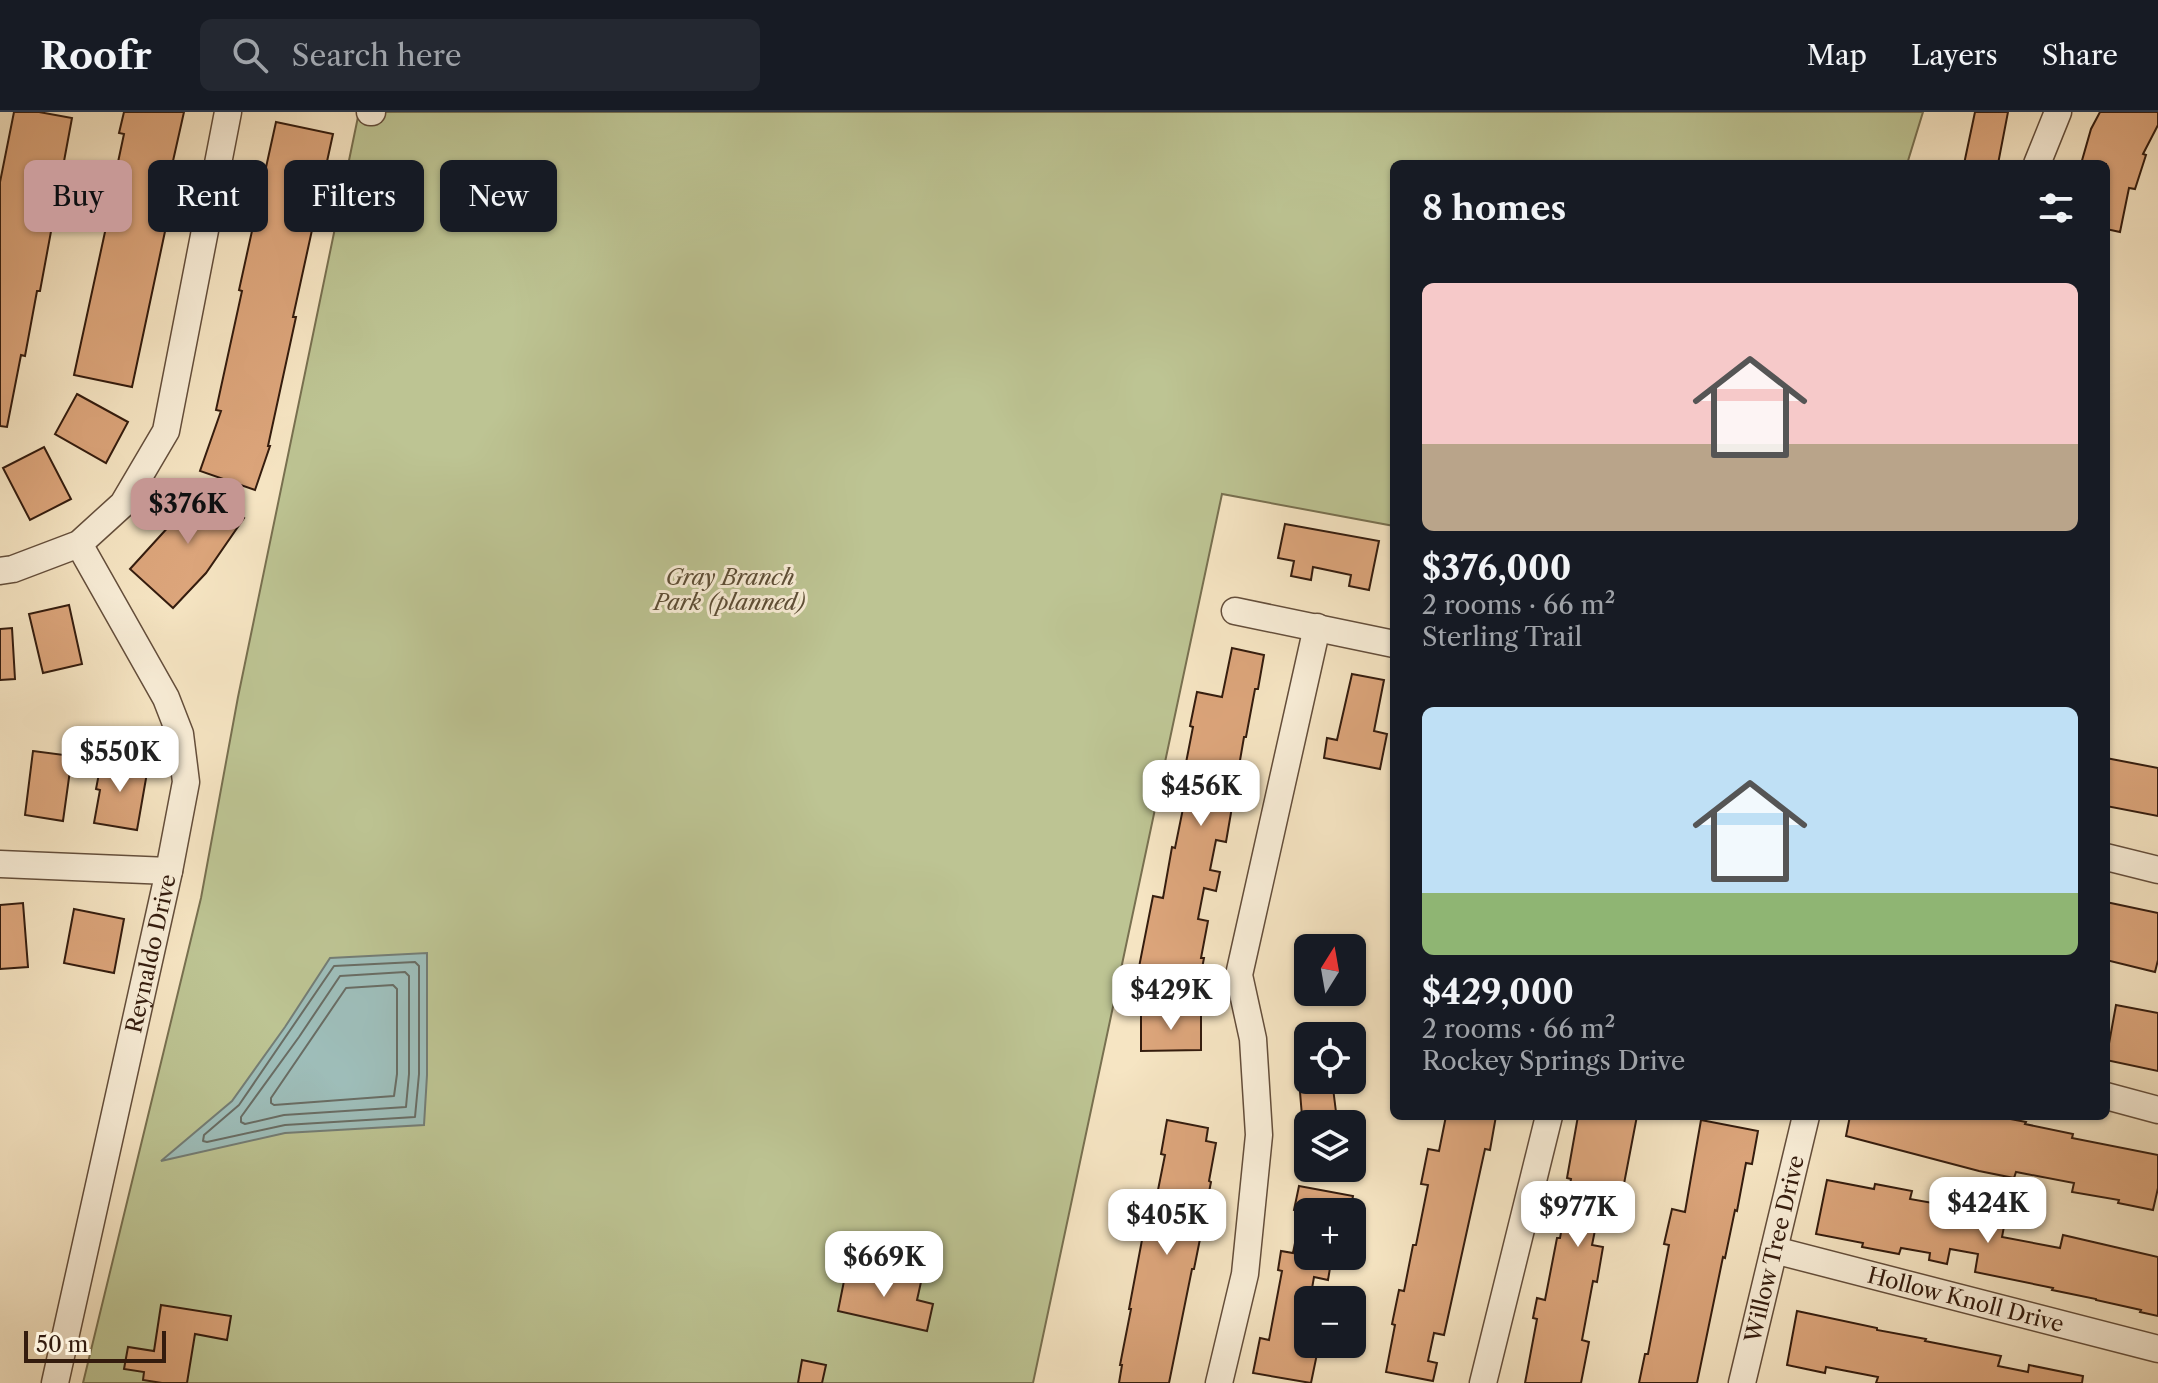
<!DOCTYPE html>
<meta charset="utf-8">
<style>
body{margin:0;font-family:"Libre Caslon Text",serif;background:#242831;color:#f1f3f6;height:100vh;display:flex;flex-direction:column;font-size:30px;white-space:nowrap}
*{box-sizing:border-box;margin:0}
p{font-size:26px;color:#9ea1a6}
.icon{flex:none;width:44px;height:44px;fill:none;stroke:currentColor;stroke-width:2;stroke-linecap:round;stroke-linejoin:round}
.map{position:relative;flex:1;overflow:hidden}
.details{position:absolute;left:1390px;top:48px;width:720px;height:960px;display:flex;flex-direction:column;background:#171b24;border-radius:12px;box-shadow:0 2px 6px #0004}
.details>*{flex:none}
.hud{position:absolute;left:24px;top:48px;width:760px;height:72px;display:flex;gap:16px}
.needle{width:52px;rotate:11deg}
.tools{position:absolute;left:1294px;top:822px;display:grid;gap:16px}
.tools a{display:grid;place-items:center;width:72px;height:72px;border-radius:12px;background:#171b24;box-shadow:0 2px 6px #0004;font-size:40px}
.scale{position:absolute;left:24px;bottom:20px;width:142px;box-sizing:border-box;padding-left:8px;border:4px solid #341c0e;border-top:0;font-size:22px;line-height:28px;white-space:nowrap;color:#341c0e;-webkit-text-stroke:6px #f9eed8;paint-order:stroke}
.price{position:absolute;translate:-50% -68px;padding:0 18px;border-radius:16px;background:#fff;color:#222;font-size:26px;line-height:52px;filter:drop-shadow(0 2px 4px #0008)}
.price::after{content:'';position:absolute;left:50%;top:48px;width:24px;height:18px;margin-left:-12px;background:inherit;clip-path:polygon(0 0,100% 0,50% 100%)}
.price.current{background:#c59692;color:#111}
ul{padding:0;list-style:none}
li{display:grid;align-content:center;gap:16px;height:424px;padding:0 32px}
li span{display:grid;place-items:center;height:248px;border-radius:12px;color:#555}
li>.icon{margin-inline-start:auto}
span .icon{width:144px;height:144px;fill:#fffc;stroke-width:1}
li b{font-size:34px}
h2{display:flex;justify-content:space-between;align-items:center;height:96px;padding:0 32px;font-size:34px}
.pill{padding:0 28px;border-radius:12px;background:#171b24;box-shadow:0 2px 6px #0004;font-size:28px;line-height:72px}
.pill.current{background:#c59692;color:#111}
header{display:flex;align-items:center;gap:48px;box-sizing:border-box;height:112px;padding:0 40px;background:#171b24;border-bottom:2px solid #363941}
header strong{font-size:38px}
nav{display:flex;gap:44px;margin-inline-start:auto;font-size:28px}
.search{width:560px;height:72px;background:#242831;display:flex;align-items:center;gap:20px;box-sizing:border-box;padding:0 28px;border-radius:12px;color:#9ea1a6;font-size:30px}
.map>svg:first-child{display:block}
.green{fill:#bdc493;stroke:#787050;stroke-width:2}
.water{fill:#9ebeba;stroke:#747d75;stroke-width:2}
.lines{fill:none;stroke-linecap:round;stroke-linejoin:round}
.shore{stroke:#696d64;stroke-width:2}
.building{fill:#dca57b;stroke:#341c0e;stroke-width:2}
.minor-casing{stroke:#644e3b;stroke-width:29}
.minor{stroke:#f9eed8;stroke-width:26}
.labels{text-anchor:middle;dominant-baseline:central;stroke-width:6;stroke-linejoin:round;paint-order:stroke}
.park-label{font-size:22px;font-style:italic;fill:#5d4e36;stroke:#f9eed8}
.street-label{font-size:22px;fill:#341c0e;stroke:#f9eed8}
</style>
<header>
<strong>Roofr</strong>
<div class="search"><svg class="icon" aria-label="search" viewBox="0 0 24 24"><circle cx="10" cy="10" r="6"/><path d="M15 15l6 6"/></svg>Search here</div>
<nav><a>Map</a><a>Layers</a><a>Share</a></nav>
</header>
<div class="map">
<svg width="2158" height="1271" viewBox="0 0 2158 1271">
<rect width="100%" height="100%" fill="#f6e5c3"/>
<filter id="stains"><feTurbulence type="fractalNoise" baseFrequency=".0025" numOctaves="4"/><feColorMatrix values="0 0 0 0 .2 0 0 0 0 .09 0 0 0 0 .02 0 0 0 .5 -.17"/></filter>
<radialGradient id="worn" r=".72"><stop offset=".6" stop-color="#630" stop-opacity="0"/><stop offset="1" stop-color="#630" stop-opacity=".3"/></radialGradient>
<path class="green" d="M359,0H1923L1907,52H1394V414L1222,382L1033,1271H83L201,786L238,585Z"/>
<path class="water" d="M427,841V963L424,1013L285,1021L161,1049L232,989L285,915L330,846Z"/>
<g class="lines">
<g class="shore">
<path d="M415,850L419,854V962L415,1005L285,1013L207,1030L203,1029L204,1023L239,993L334,854Z"/>
<path d="M405,860L409,864V962L406,995L284,1003L245,1012L241,1010V1005L299,925L340,864Z"/>
<path d="M393,873L397,877V962L394,984L274,993L271,991V986L346,876Z"/>
</g>
</g>
<g class="building">
<path d="M14,0H39L72,6L40,179H37L25,244L21,243L7,315L0,314V70Z"/>
<path d="M124,0H184L173,49L178,50L165,109L167,110L132,275L74,263L113,83H111L124,22L119,21Z"/>
<path d="M1975,0H2008L1998,52H1964Z"/>
<path d="M2100,0H2158V13L2143,42L2146,43L2135,77L2129,76L2120,120L2106,117V52H2081L2091,17Z"/>
<path d="M276,10L333,22L293,205H296L268,334H270L255,378L200,359L221,299L216,298L242,179L239,178Z"/>
<path d="M77,282L128,310L106,351L55,322Z"/>
<path d="M44,335L71,387L30,408L3,356Z"/>
<path d="M196,373L244,406L206,461L173,496L130,457L171,412L169,411Z"/>
<path d="M1285,412L1379,429L1369,478L1349,474L1351,463L1313,455L1311,468L1291,464L1294,449L1278,446Z"/>
<path d="M69,493L82,552L43,561L29,502Z"/>
<path d="M12,516L15,567L0,568V517Z"/>
<path d="M1232,536L1264,543L1258,577H1255L1246,625H1244L1226,730L1216,728L1210,758L1220,760L1216,779L1204,776L1198,807L1208,809L1201,846H1204L1197,882L1146,872L1149,856L1139,855L1153,784L1163,786L1172,735L1175,736L1189,667L1183,666L1193,615L1190,614L1197,580L1222,585Z"/>
<path d="M1352,562L1384,568L1374,619L1387,622L1380,657L1324,646L1327,626L1337,628Z"/>
<path d="M33,639L72,644L63,709L25,703Z"/>
<path d="M102,646L148,655L137,718L94,711L100,678L96,677Z"/>
<path d="M2106,646L2158,656V704L2106,694Z"/>
<path d="M2106,790L2158,801V848L2155,860L2106,848Z"/>
<path d="M23,791L28,855L0,857V793Z"/>
<path d="M74,797L124,807L114,861L64,851Z"/>
<path d="M2116,893L2158,901V959L2106,948Z"/>
<path d="M1141,902H1201V938L1141,939Z"/>
<path d="M1299,968H1332L1336,1000L1302,1004Z"/>
<path d="M1446,1004H1496L1490,1038L1485,1037L1444,1223L1434,1221L1428,1249L1437,1251L1433,1269L1386,1260L1395,1213L1392,1212L1399,1178L1404,1179L1413,1133H1416L1428,1073L1421,1072L1428,1037L1439,1039Z"/>
<path d="M1578,1004H1637L1623,1077L1604,1074L1592,1133L1603,1135L1597,1170L1593,1169L1582,1228L1589,1230L1581,1271H1525L1537,1207L1533,1206L1537,1186L1545,1188L1557,1126H1560L1571,1067L1567,1066Z"/>
<path d="M1850,1004H1995L2026,1010L2025,1012L2073,1022L2072,1026L2158,1043V1076L2153,1098L2118,1091L2119,1088L2072,1080L2074,1071L2016,1060L2014,1066L1979,1059L1846,1024Z"/>
<path d="M1167,1008L1208,1016L1206,1029L1216,1031L1209,1069L1211,1070L1207,1090L1193,1087L1187,1120L1201,1122L1194,1157H1192L1169,1271H1119L1122,1253H1120L1131,1197H1129L1145,1112L1151,1113L1165,1043L1161,1042Z"/>
<path d="M1701,1008L1758,1019L1752,1052L1746,1051L1737,1099L1735,1098L1725,1146L1723,1145L1697,1271H1639L1645,1242H1648L1669,1133L1664,1132L1672,1097L1685,1100Z"/>
<path d="M1827,1068L1874,1077L1875,1072L1912,1079L1910,1087L2006,1104L2002,1125L2060,1136L2063,1123L2158,1145V1204L2140,1200L2141,1198L2096,1188V1187L2052,1178L2053,1176L1975,1160L1978,1142L1950,1137L1947,1152L1929,1148L1930,1141L1901,1136L1899,1142L1862,1135L1863,1131L1816,1122Z"/>
<path d="M1299,1074L1353,1084L1350,1100H1304L1294,1098Z"/>
<path d="M1301,1101L1308,1102V1144H1332L1328,1168L1314,1165L1310,1188H1308L1301,1234L1318,1237L1311,1271L1253,1261L1260,1226L1269,1228L1282,1159L1278,1158L1281,1139L1293,1141Z"/>
<path d="M847,1154L921,1170L917,1188L933,1192L927,1219L838,1199Z"/>
<path d="M161,1193L231,1204L227,1228L195,1222L187,1271H162L143,1268L144,1260L124,1257L128,1235L154,1239Z"/>
<path d="M1797,1199L1877,1216V1218L1926,1227L1925,1229L2001,1244L1998,1254L2028,1260L2029,1253L2083,1264L2082,1271H1876L1878,1265L1826,1255L1825,1261L1787,1253Z"/>
<path d="M802,1248L826,1253L822,1271H798Z"/>
</g>
<g class="lines">
<defs>
<g id="minor">
<path d="M370,0H372"/>
<path d="M2037,52L2058,0"/>
<path d="M0,459L13,457L79,432L123,392L166,319L228,0"/>
<path d="M1235,499L1394,532"/>
<path d="M2106,745L2158,758"/>
<path d="M0,752L169,759"/>
<path d="M2106,984L2158,998"/>
<path id="s1" d="M1774,1138L2158,1237"/>
<path id="s2" d="M55,1271L169,759L186,670L180,622L166,586L79,432"/>
<path d="M1219,1271L1245,1162L1259,1023L1253,927L1239,863L1317,515"/>
<path d="M1483,1271L1549,1004"/>
<path id="s3" d="M1742,1271L1806,1004"/>
</g>
</defs>
<use href="#minor" class="minor-casing"/>
<use href="#minor" class="minor"/>
</g>
<g class="labels">
<g class="park-label">
<text x="730" y="465">Gray Branch<tspan x="730" dy="25">Park (planned)</tspan></text>
</g>
<g class="street-label">
<text stroke="none"><textPath href="#s2" startOffset="440">Reynaldo Drive</textPath></text>
<text stroke="none"><textPath href="#s3" startOffset="138">Willow Tree Drive</textPath></text>
<text stroke="none"><textPath href="#s1" startOffset="198">Hollow Knoll Drive</textPath></text>
</g>
</g>
<rect width="100%" height="100%" filter="url(#stains)"/>
<rect width="100%" height="100%" fill="url(#worn)"/>
</svg>
<div class="tools">
<a><svg class="needle" viewBox="-14 -14 28 28"><path d="M0-13l5 13h-10z" fill="#e53935"/><path d="M0 13l5-13h-10z" fill="#9ea1a6"/></svg></a>
<a><svg class="icon" aria-label="locate" viewBox="0 0 24 24"><circle cx="12" cy="12" r="6"/><path d="M12 2v4M12 18v4M2 12h4M18 12h4"/></svg></a>
<a><svg class="icon" aria-label="layers" viewBox="0 0 24 24"><path d="M12 4l9 5-9 5-9-5zM3 14l9 5 9-5"/></svg></a>
<a>+</a>
<a>−</a>
</div>
<div class="scale">50 m</div>
<b class="price current" style="left:188px;top:434px">$376K</b>
<b class="price" style="left:120px;top:682px">$550K</b>
<b class="price" style="left:1201px;top:716px">$456K</b>
<b class="price" style="left:1171px;top:920px">$429K</b>
<b class="price" style="left:1988px;top:1133px">$424K</b>
<b class="price" style="left:1578px;top:1137px">$977K</b>
<b class="price" style="left:1167px;top:1145px">$405K</b>
<b class="price" style="left:884px;top:1187px">$669K</b>
<div class="hud">
<a class="pill current">Buy</a>
<a class="pill">Rent</a>
<a class="pill">Filters</a>
<a class="pill">New</a>
</div>
<section class="details">
<h2>8 homes<svg class="icon" aria-label="filters" viewBox="0 0 24 24"><path d="M4 7h16M4 17h16"/><circle cx="9" cy="7" r="2"/><circle cx="15" cy="17" r="2"/></svg></h2>
<ul>
<li><span style="background:linear-gradient(#f6c9c9 65%,#b9a48a 0)"><svg class="icon" aria-label="home" viewBox="0 0 24 24"><path d="M3 11l9-7 9 7M6 9v11h12V9"/></svg></span><div><b>$376,000</b><p>2 rooms · 66 m²</p><p>Sterling Trail</p></div></li>
<li><span style="background:linear-gradient(#bfe0f5 75%,#8fb573 0)"><svg class="icon" aria-label="home" viewBox="0 0 24 24"><path d="M3 11l9-7 9 7M6 9v11h12V9"/></svg></span><div><b>$429,000</b><p>2 rooms · 66 m²</p><p>Rockey Springs Drive</p></div></li>
</ul>
</section>
</div>
